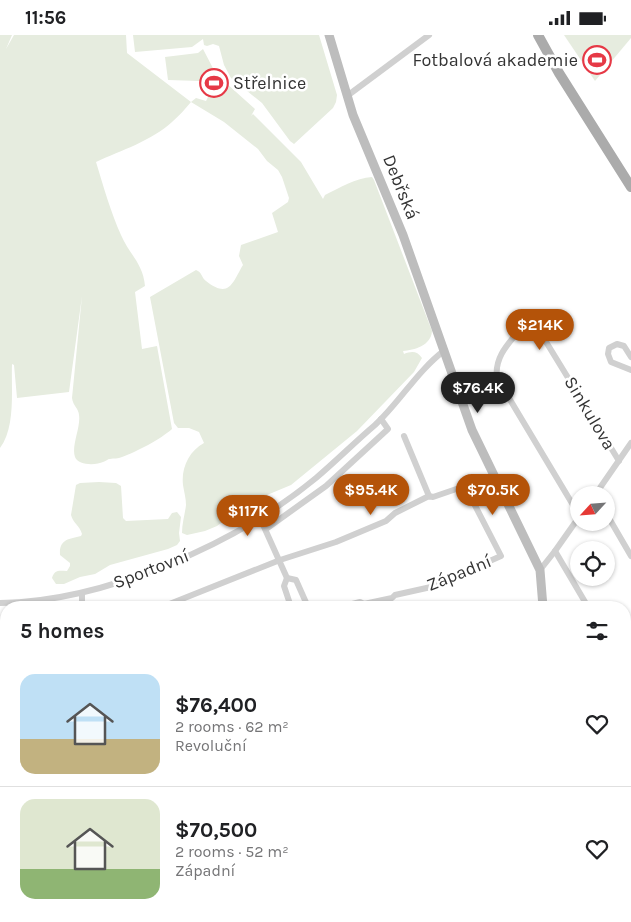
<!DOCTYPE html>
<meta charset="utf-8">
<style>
body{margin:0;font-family:Karla,sans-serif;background:#f2f2f2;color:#202124;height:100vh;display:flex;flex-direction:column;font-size:19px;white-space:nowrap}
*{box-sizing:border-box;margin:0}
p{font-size:16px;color:#757577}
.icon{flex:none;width:28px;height:28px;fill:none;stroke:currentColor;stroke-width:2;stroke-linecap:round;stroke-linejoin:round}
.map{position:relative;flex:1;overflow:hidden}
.side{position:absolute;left:0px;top:566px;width:631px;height:321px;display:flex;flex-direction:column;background:#fff;border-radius:20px 20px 0 0;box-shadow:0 1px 4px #0004}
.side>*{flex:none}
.needle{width:32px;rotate:244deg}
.tools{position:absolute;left:570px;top:451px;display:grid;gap:10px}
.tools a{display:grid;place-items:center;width:45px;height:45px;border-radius:50%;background:#fff;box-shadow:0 1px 4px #0004;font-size:25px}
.price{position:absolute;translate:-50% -42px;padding:0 11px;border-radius:18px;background:#b45309;color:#fff;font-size:16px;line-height:32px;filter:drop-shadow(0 1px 2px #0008)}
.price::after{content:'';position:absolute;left:50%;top:30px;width:15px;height:11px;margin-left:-8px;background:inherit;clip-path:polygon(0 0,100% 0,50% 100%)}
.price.on{background:#222;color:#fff}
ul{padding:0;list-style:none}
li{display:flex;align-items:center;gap:15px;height:125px;padding:0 20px}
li+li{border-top:1px solid #e0e0e0}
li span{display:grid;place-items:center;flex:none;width:140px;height:100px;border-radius:15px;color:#555}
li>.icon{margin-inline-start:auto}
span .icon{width:60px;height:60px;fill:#fffc;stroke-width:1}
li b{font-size:21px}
h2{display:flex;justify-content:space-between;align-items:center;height:60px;padding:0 20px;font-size:21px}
.status{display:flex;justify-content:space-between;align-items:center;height:35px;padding:0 25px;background:#fff;direction:ltr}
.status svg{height:14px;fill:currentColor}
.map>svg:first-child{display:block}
.green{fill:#e6ecdf}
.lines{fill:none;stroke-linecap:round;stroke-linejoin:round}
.minor{stroke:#d0d0d0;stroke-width:6}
.tertiary{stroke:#d0d0d0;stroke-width:8}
.secondary{stroke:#bdbdbd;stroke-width:9}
.primary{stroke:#ababab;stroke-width:10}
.labels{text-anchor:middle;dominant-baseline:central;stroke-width:5;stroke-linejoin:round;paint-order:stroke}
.poi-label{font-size:18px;fill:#333;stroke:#fff;text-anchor:end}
.street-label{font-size:18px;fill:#333;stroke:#fff}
</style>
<div class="status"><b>11:56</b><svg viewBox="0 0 49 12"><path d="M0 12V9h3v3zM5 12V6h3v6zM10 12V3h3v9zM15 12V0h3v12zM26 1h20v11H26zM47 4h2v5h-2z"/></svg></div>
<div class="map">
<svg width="631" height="887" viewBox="0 0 631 887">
<rect width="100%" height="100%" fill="#fff"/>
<g class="green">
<path d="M0,0H12L6,14L14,0H126L127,18L191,67L196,63L206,66L209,60L215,57L199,46L168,45L165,22L198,18L203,14L216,39L255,74L251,81L253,79L301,127L323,164L325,160C339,153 356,143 372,142L374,145L432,296C431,311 414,315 403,316L404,319C412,316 417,316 422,323L414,337L357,396L291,450L255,465L253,463L249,471L237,476L217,491L205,496L187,500L182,498C182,488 185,479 186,470C186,463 184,457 183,450C181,433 189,416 204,408L199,397L189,393H178L174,388L150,262L196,235C202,237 201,242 206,246C230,265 233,246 243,230L239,221L241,210L278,197L272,178L288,167L289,163L282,142L278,135L267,126L258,114L224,87L191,67C185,74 179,81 172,87C151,106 122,115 96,127C103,150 111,178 121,200C129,219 143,228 145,251L135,257L142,314L157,311L172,394C161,404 136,417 122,422C118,424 114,423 110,424C107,424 107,426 103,427C97,430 78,431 75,422C71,411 81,392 79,380C79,374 73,371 72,363L82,261L69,357L17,363L14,330L12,329C11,354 16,392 0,413Z"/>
<path d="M133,0H319L337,60L336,67L333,73L294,109L290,106L262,68L231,43L224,30L219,11L213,9L207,11L204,10L203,4L192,12L135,17Z"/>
<path d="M564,0H631V3L595,46Z"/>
<path d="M99,447L116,448L121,451L123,483L126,486L168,484L172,478L177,477L181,482L179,498L180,506L177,510L168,514L110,530L95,539L80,542L64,549H56L52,543C55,534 59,536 67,536L70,531V528L60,520C59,504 69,504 81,501L82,499C80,491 73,488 71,480L76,450L80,448Z"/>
<path d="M631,662V711L625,719V665Z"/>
<path d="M272,881H312L317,887H275Z"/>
<path d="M400,881H436L432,887H387Z"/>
</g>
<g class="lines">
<g class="minor">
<path d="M347,61L429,0"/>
<path d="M631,322L624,311L617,309L609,313L608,319L611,327L631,335"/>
<path d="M404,401L429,461"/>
<path d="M595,460L631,408"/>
<path d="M606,478L631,521"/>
<path d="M579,480L497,343C494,321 510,307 523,291L528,289L533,290L540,297L619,426"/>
<path d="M260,483L287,543"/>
<path d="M266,494L326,451L388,394L381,384"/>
<path d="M555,516L588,572"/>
<path d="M540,535L555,516L579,482"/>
<path d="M287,543L296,545L308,572"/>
<path d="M287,543L284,551L291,572"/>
<path d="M0,568C104,567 236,509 316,443C336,426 355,407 375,390C400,367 417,336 445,315"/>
<path d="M82,572V558"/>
<path d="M162,572L280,525L336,507L386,486L395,478L429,461L433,462L465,451L501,521L431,552L395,560L392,563L364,569L360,567L341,572"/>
<path d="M625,596L631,590"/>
<path d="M0,614L6,609"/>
<path d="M625,636L631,647"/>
<path d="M0,680L6,678"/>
<path d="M0,755L6,750"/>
<path d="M625,805L631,799"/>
<path d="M625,880L631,886"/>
<path d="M545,887L550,881"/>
</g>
<path class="tertiary" d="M535,887L540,881"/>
<g class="secondary">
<path d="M329,0L353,80L403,200L472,395L540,535L543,572"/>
<path d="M625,772L631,765"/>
</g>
<path class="primary" d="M538,0L559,38L631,152"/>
</g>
<defs>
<symbol id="stadium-ring" viewBox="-11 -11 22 22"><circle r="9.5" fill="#fff" stroke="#e63946" stroke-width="1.5"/><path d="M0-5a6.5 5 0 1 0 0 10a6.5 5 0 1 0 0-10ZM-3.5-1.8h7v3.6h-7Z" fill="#e63946"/></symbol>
</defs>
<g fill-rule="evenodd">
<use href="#stadium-ring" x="581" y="9" width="32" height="32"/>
<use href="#stadium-ring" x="198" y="32" width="32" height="32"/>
</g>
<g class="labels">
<g class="poi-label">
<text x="578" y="25">Fotbalová akademie</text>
<text x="233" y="48" text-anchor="start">Střelnice</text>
</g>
<g class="street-label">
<text transform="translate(401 152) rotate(68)">Debřská</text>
<text transform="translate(590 378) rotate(59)">Sinkulova</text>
<text transform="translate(151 534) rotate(-21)">Sportovní</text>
<text transform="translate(459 538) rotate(-22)">Západní</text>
</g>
</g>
</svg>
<div class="tools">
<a><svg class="needle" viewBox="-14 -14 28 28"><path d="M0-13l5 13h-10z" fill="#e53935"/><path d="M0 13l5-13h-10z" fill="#757577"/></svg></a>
<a><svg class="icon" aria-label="locate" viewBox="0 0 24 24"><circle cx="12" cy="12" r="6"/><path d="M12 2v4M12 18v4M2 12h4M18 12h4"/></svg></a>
</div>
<b class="price" style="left:540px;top:316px">$214K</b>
<b class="price on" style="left:478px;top:379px">$76.4K</b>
<b class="price" style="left:371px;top:481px">$95.4K</b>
<b class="price" style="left:493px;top:481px">$70.5K</b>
<b class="price" style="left:248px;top:502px">$117K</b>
<section class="side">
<h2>5 homes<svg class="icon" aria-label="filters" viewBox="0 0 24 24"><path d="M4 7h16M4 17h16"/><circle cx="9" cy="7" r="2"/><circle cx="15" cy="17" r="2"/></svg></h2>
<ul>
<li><span style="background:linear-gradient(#bfe0f5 65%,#c2b280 0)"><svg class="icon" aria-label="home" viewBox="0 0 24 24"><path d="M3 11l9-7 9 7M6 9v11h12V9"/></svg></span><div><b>$76,400</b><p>2 rooms · 62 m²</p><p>Revoluční</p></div><svg class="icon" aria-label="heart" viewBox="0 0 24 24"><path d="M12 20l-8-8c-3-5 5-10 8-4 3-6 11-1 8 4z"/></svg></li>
<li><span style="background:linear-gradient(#dfe7d0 70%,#8fb573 0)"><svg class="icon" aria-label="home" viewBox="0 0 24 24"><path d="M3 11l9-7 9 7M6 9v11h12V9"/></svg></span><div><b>$70,500</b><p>2 rooms · 52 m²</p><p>Západní</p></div><svg class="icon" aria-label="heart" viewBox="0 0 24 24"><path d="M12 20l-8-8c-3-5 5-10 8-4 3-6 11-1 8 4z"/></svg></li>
</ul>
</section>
</div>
